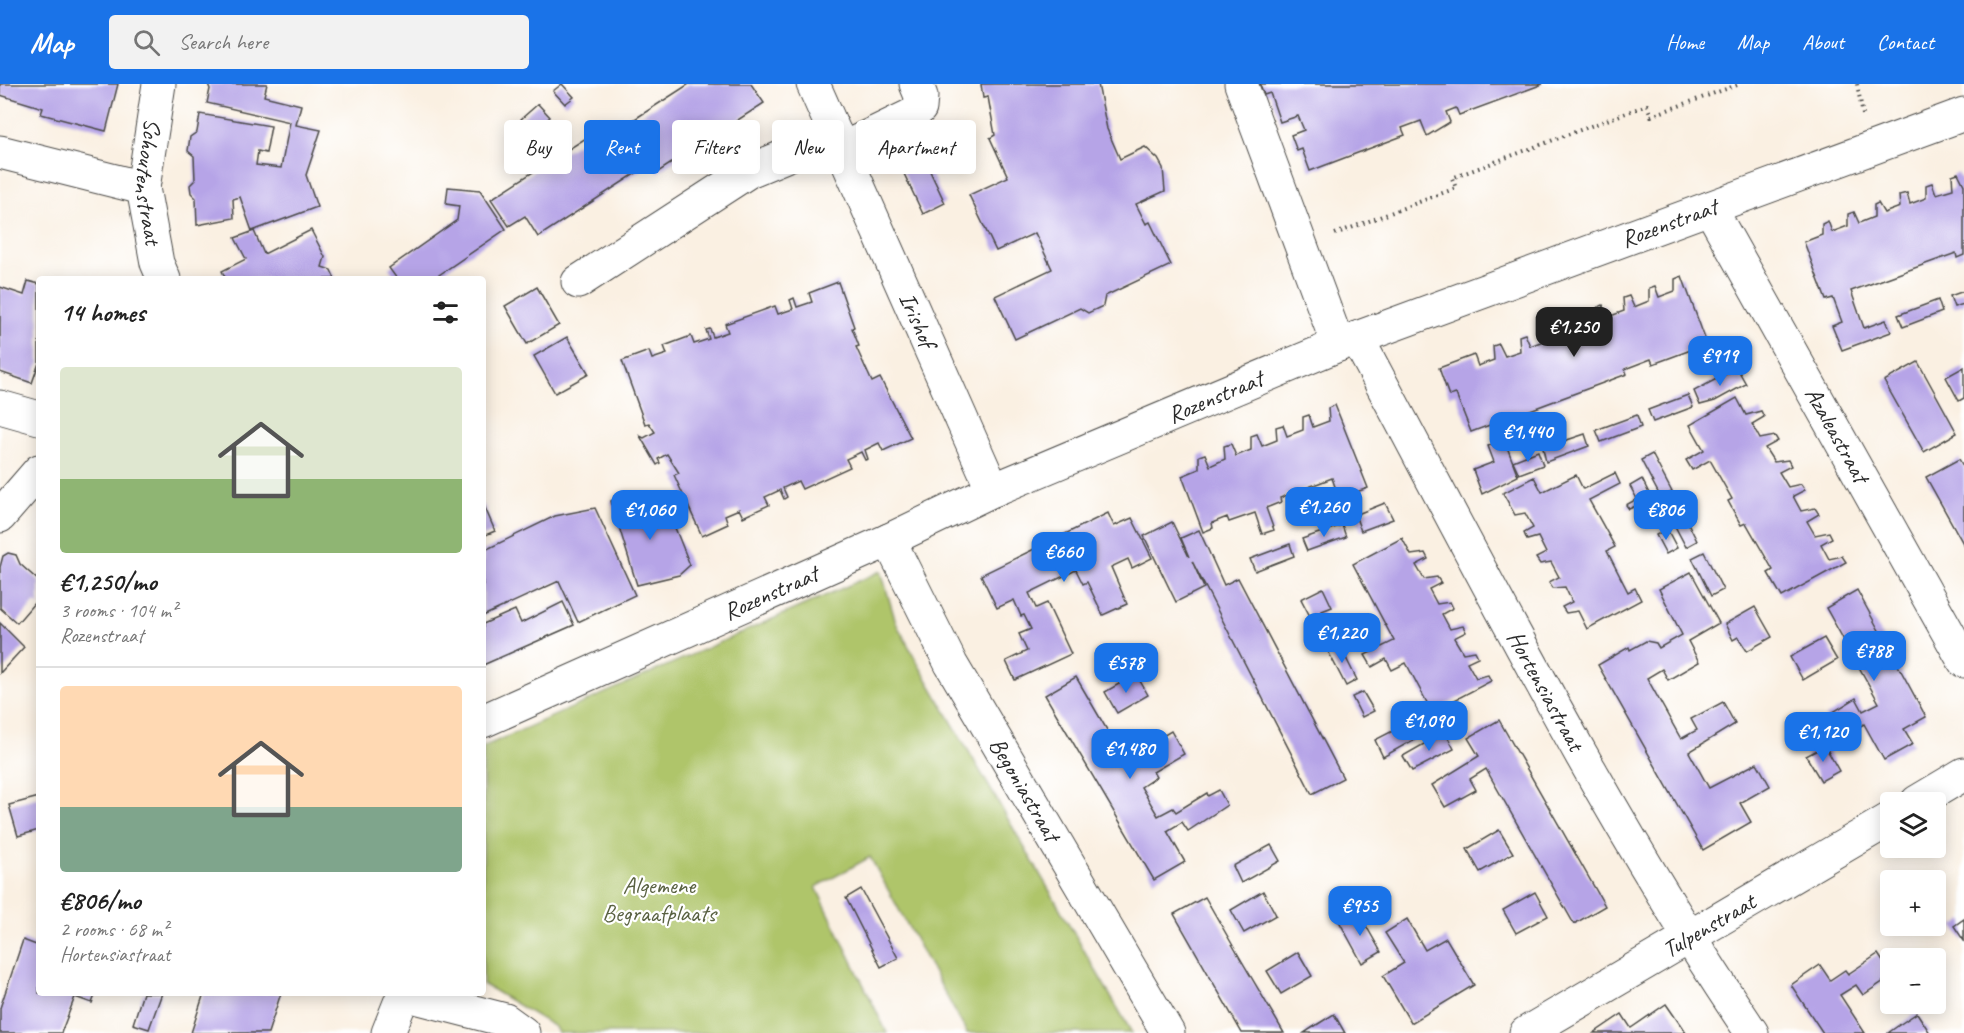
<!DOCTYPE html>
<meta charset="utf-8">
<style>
body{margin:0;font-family:Caveat,sans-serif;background:#f2f2f2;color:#222;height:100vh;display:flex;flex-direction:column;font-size:22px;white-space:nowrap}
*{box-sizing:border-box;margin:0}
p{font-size:20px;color:#767676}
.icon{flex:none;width:33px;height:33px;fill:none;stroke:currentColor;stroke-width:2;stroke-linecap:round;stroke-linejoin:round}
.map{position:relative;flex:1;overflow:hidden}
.panel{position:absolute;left:36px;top:192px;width:450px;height:720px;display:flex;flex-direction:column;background:#fff;border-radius:6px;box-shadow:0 3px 15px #0003}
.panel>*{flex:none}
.banner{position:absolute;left:504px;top:36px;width:570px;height:54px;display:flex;gap:12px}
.tools{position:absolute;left:1880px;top:708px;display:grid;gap:12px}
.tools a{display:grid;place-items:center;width:66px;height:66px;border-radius:6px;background:#fff;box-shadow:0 3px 15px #0003;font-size:30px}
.price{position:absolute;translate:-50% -51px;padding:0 14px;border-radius:12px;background:#1a73e8;color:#fff;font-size:20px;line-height:39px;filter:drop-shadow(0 2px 3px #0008)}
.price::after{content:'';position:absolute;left:50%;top:36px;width:18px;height:14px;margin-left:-9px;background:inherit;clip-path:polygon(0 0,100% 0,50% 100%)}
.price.current{background:#222;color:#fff}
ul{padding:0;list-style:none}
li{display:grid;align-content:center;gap:12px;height:318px;padding:0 24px}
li+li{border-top:2px solid #e0e0e0}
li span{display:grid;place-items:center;height:186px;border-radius:6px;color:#555}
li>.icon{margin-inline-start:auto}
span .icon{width:108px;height:108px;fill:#fffc;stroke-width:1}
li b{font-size:26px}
h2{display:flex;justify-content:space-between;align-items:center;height:72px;padding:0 24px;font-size:26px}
.chip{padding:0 21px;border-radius:6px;background:#fff;box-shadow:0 3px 15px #0003;font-size:21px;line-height:54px}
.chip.current{background:#1a73e8;color:#fff}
header{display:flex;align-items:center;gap:36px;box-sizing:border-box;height:84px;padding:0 30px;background:#1a73e8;color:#fff}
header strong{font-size:28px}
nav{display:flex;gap:33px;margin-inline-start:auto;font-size:21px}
.search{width:420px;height:54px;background:#f2f2f2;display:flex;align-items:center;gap:15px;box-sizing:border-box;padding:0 21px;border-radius:6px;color:#767676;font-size:22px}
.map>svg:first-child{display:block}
.green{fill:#afc56a;stroke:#6d784a;stroke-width:1.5}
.building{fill:#b6a4e7}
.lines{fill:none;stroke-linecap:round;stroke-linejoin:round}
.minor-casing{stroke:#4a4946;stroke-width:35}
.path{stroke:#4a4946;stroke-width:4;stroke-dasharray:1.5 4.5;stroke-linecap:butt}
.minor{stroke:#fff;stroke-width:33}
.labels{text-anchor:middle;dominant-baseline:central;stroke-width:4.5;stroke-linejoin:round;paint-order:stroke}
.street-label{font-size:24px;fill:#2b2b2b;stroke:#fff}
.park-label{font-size:24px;fill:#596141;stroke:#fff}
</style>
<header>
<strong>Map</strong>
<div class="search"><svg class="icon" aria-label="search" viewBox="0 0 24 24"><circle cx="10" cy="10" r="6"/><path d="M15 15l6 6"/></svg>Search here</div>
<nav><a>Home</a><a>Map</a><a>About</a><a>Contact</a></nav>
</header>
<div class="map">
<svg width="1964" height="949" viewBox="0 0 1964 949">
<rect width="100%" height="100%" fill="#fff"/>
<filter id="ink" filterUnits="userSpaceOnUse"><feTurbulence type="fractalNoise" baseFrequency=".0167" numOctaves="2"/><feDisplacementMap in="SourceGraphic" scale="12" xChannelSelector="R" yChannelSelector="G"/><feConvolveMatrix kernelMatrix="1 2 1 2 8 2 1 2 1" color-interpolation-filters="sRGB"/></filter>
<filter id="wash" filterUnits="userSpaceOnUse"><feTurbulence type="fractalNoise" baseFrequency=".008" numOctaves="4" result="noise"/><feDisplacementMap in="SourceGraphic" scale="24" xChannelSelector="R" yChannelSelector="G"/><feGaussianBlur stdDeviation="1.35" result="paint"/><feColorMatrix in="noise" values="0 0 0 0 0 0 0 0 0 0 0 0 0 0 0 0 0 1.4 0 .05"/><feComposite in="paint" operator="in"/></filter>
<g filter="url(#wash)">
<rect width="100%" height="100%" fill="#faf0e2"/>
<path class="green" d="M881,487L896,539L921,585L1132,949H967L870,773L816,803L887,949H558L555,943L483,900V663Z"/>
<g id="blocks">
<g class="building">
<path d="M0,0H118L106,47L41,30L43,24L0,11Z"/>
<path d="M208,0H267L264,12L301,21L296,41L321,46L306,91L317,123L252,147L240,113L233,115L234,134L197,141L196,114L191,109L190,101L195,96L194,72L188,67L190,53L197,48L200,30L271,42L266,69L258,67L256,81L281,84L290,38L207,19L210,5Z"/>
<path d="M562,0L574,13L565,20L553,7Z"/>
<path d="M689,0H751L764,19L658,88L627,40Z"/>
<path d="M981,0H1098L1107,45L1120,75L1145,63L1158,75L1163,84L1165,107L1136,120L1146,140L1150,138L1171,181L1105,212L1103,222L1088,229L1080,224L1015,255L995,212L1052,185L1035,149L996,167L969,111L1008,93L990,54L995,51L988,13L983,14Z"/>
<path d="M1260,0H1543L1459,31L1456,24L1446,28L1450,38L1427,52L1421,37L1402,44L1405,51L1310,87L1302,65L1297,67L1291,51L1304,46L1298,32L1280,38L1270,9L1264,11Z"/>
<path d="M538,20L550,33L533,49L521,35Z"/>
<path d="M614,36L644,84L538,153L525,132L509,142L491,115Z"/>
<path d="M920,66L945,119L923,130L898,77Z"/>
<path d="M1958,89L1964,101V171L1957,174L1956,169L1851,207L1864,244L1886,236L1891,248L1842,266L1832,242L1842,238L1833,214L1826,216L1804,158L1822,151V140L1828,137L1832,148L1848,142V130L1854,128L1859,139L1874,133V121L1878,119L1884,129L1900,123L1899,111L1907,109L1910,120L1926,114V101L1932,99L1936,110L1953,105L1952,91Z"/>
<path d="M448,103L480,106L506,145L433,195H397L389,184L457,136L459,122L446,120Z"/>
<path d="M311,146L325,173L322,183L331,186L335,195H226L222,187L246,175L235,154L254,147L264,170Z"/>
<path d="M1682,192L1707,260L1653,280L1651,275L1625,285L1627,290L1471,348L1456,310L1449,312L1439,284L1474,271L1478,282L1494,276L1493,262L1499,260L1505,272L1520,267L1519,252L1525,250L1530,262L1546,256L1545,242L1551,240L1556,253L1571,247V233L1578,231L1582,243L1597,237V224L1603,221L1608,233L1624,227L1623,214L1629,212L1634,223L1649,217V204L1655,202L1659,213L1675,207V195Z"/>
<path d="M28,197L39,200V279L32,299L0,288V203L24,211Z"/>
<path d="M838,198L854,243L852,244L859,262L856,263L872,298L880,294L911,354L883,367L879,359L865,366L868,375L865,376L861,368L846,375L850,383L802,405L798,397L783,404L787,413L784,415L780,406L765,413L769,421L743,433L739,425L725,431L728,440L702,452L674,391L679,389L667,370L658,375L660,379L657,381L640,352L644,354L655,348L649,339L645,340L622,277L649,267L652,275L667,270L664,262L691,252L694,260L709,255L706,246L710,245L713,253L728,248L725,240L775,222L778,230L793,225L790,216L794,214L797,223L812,218L809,209Z"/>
<path d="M537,203L559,241L527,260L505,222Z"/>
<path d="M1964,207V220L1954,223L1950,212Z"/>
<path d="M1938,216L1942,228L1903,243L1898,231Z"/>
<path d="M567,253L589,290L555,309L534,272Z"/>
<path d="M1918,278L1957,349L1924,368L1884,297Z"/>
<path d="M1964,283V314L1959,317L1946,293Z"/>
<path d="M1737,284L1746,300L1715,317L1700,321L1694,307Z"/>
<path d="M1688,311L1693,323L1653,338L1648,326Z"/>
<path d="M1737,314L1746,331L1761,327L1764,333L1752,340L1760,355L1775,352L1778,357L1765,364L1774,378L1788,376L1791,382L1779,388L1788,403L1801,400L1805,406L1793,412L1801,427L1815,424L1819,430L1807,437L1815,451L1829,448L1832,454L1821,460L1829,475L1842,472L1846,478L1782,513L1768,489L1773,486L1746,439L1741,441L1728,417L1732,415L1710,376L1692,386L1686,376L1704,366L1690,341Z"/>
<path d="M1335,321L1368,404L1339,414L1332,394L1280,414L1281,418L1266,424L1274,446L1262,450L1255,429L1229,438L1227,433L1212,439L1213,444L1203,448L1182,392L1199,385V372L1205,370L1210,382L1225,375L1224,362L1231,360L1236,372L1251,366V352L1257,350L1262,362L1277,356L1276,343L1283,341L1287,352L1303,346V333L1309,331L1313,343L1329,337L1328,324Z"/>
<path d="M1637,331L1641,343L1601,358L1596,346Z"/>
<path d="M1560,347L1564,357L1585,350L1589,362L1546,378L1541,355Z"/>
<path d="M1504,355L1518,392L1482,410L1473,386L1494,378L1488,362Z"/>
<path d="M1538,367L1543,381L1519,390L1513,377Z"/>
<path d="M1652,370L1672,408L1661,414L1641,376Z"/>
<path d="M1959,375L1964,384V461L1926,393Z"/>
<path d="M1615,389L1620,400L1589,416L1615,463L1607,467L1628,508L1635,504L1641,516L1587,545L1578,527L1566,529L1562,523L1572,518L1565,503L1553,504L1549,498L1559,493L1551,478L1540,480L1536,474L1546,469L1538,453L1527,456L1524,449L1533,444L1525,429L1515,431L1503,409L1534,393L1542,408L1576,391L1583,405Z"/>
<path d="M1642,395L1661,434L1650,440L1640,420L1629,425L1626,421L1637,415L1630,402Z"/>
<path d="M633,410L638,424L665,419L690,481L679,491L637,501L611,417Z"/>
<path d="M483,419L495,447L483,452Z"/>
<path d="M1385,419L1393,435L1361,447L1355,431Z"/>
<path d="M1678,419L1697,457L1686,463L1666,425Z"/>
<path d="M595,424L635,511L578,538L559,497L483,532V467L555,432Z"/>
<path d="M1108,429L1114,442L1132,434L1152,474L1132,484L1128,475L1111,483L1127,520L1103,531L1087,498L1083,500L1076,486L1029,509L1036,524L1047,519L1071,570L1015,596L1006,577L1027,567L1019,550L1031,545L1024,531L1021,532L1014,516L997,524L981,491Z"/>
<path d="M1172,438L1189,473L1181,454L1199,446L1224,501L1238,494L1343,694L1312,710L1192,477L1204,504L1176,518L1144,452Z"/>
<path d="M1342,441L1346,453L1307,467L1302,455Z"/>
<path d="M1667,445L1677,464L1666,470L1656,451Z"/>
<path d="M1402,454L1411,471L1425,469L1428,475L1416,481L1424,495L1437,493L1441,499L1429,505L1437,520L1450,518L1453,524L1442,530L1450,545L1463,542L1466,548L1454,554L1463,569L1475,567L1478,573L1467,578L1476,594L1488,591L1491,597L1432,628L1406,579L1392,586L1386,575L1372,583L1365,571L1394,557L1353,480Z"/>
<path d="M1290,460L1294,472L1255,487L1250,475Z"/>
<path d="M1704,468L1723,506L1711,512L1692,474Z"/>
<path d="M8,469L16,471L20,480L39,497V522L35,518L17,539L0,524V483L3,472Z"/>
<path d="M1691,488L1719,539L1688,557L1699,578L1668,596L1662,585L1647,594L1681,655L1697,646L1691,635L1723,618L1735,640L1689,668L1709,704L1757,679L1770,702L1740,719L1751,738L1703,766L1598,581L1629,563L1630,566L1646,557L1656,559L1659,564L1682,551L1659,505Z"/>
<path d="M1323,504L1332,523L1322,527L1332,547L1321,553L1301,515Z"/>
<path d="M1857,506L1926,633L1904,645L1913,660L1884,676L1864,640L1837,655L1825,633L1856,614L1863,627L1879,619L1826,524Z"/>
<path d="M563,518L574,541L483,581V540L515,526L521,539Z"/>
<path d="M1755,523L1772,553L1747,567L1738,553L1733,556L1725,540Z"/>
<path d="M0,539L24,563L0,589Z"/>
<path d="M1824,554L1837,576L1803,596L1790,573Z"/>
<path d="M1338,558L1357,596L1346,602L1327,565Z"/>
<path d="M1136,590L1148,611L1117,629L1105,608Z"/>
<path d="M1076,593L1124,675L1171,647L1184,670L1153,688L1156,693L1141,703L1158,732L1173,724L1176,728L1207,709L1208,712L1219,706L1227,721L1188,747L1182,738L1167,747L1185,778L1154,796L1045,611Z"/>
<path d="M1363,608L1374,627L1362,633L1352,613Z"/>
<path d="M1416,635L1424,650L1383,673L1375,656Z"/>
<path d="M1499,636L1605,822L1574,840L1486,685L1470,695L1476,706L1445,723L1432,701L1479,672L1468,654Z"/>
<path d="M1445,648L1454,665L1412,687L1403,672Z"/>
<path d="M1825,662L1839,687L1821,697L1806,672Z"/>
<path d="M39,713V746L18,752L9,721Z"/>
<path d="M1499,746L1513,769L1480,788L1467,765Z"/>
<path d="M1271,761L1280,777L1241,799L1233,782Z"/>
<path d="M861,805L898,874L881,883L846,814Z"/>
<path d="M1263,807L1276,831L1244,849L1231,826Z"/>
<path d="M1535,808L1548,832L1516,849L1503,826Z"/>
<path d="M1205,813L1240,874L1284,949H1242L1174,830Z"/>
<path d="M1357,826L1381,868L1362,879L1339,837Z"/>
<path d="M1407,835L1425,866L1446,854L1474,901L1411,939L1383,892L1404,879L1385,849Z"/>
<path d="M1964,835V857L1954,842Z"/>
<path d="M23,856L39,862V909H96L92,919L75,913L61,949H0V924Z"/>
<path d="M1298,868L1312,892L1281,910L1267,887Z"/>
<path d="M1878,870L1890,888V893L1863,911L1856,901L1840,911L1865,949H1823L1791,901L1820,881L1830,896L1845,886L1848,890Z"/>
<path d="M143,909H162L149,945L133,940Z"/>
<path d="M204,909H281L268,949H191Z"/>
<path d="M1666,920L1686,949H1594L1622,930L1631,944Z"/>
<path d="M1917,929L1930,949H1888L1902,939Z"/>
<path d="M1334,930L1345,949H1304L1318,940Z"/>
</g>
</g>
</g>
<g filter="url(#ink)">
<use href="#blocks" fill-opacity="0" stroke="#4a4946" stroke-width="1.5"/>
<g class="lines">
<defs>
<g id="minor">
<path id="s1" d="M159,0L143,104L157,179L164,195"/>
<path id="s2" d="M813,0L993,406"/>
<path d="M1241,0L1338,261"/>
<path d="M842,65L912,31L920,24L921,12L916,0"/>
<path d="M0,68L143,104"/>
<path id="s3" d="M1710,124L1964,577"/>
<path d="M578,198L749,87L836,51"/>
<path id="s4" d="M1357,254C1483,489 1603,729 1752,949"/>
<path d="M0,323L39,334"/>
<path d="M0,432L39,387"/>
<path id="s5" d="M889,456L951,580L1168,949"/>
<path id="s6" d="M483,637L889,456L993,406L1338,261L1964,30"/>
<path d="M1917,718L1964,690"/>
<path d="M404,910L505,936L523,949"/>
<path d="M388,949L404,909"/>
<path id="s7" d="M1526,949L1890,735"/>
</g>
</defs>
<use href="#minor" class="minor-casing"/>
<g class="path">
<path d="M1857,0L1863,31"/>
<path d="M1335,150L1456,104L1452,94L1647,21L1651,32L1740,0"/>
</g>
<use href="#minor" class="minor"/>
</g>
</g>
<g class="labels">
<g class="street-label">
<text stroke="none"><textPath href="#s1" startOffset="99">Schoutenstraat</textPath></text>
<text stroke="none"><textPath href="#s6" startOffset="1287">Rozenstraat</textPath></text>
<text stroke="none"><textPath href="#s2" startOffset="258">Irishof</textPath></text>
<text stroke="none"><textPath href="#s6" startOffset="801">Rozenstraat</textPath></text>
<text stroke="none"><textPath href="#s3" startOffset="260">Azaleastraat</textPath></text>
<text stroke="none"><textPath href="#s6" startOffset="315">Rozenstraat</textPath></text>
<text stroke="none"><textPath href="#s4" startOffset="400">Hortensiastraat</textPath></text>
<text stroke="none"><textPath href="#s5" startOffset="284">Begoniastraat</textPath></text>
<text stroke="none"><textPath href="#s7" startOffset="212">Tulpenstraat</textPath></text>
</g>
<g class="park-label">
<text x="659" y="801">Algemene<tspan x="659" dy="28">Begraafplaats</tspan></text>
</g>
</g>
</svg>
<div class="tools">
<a><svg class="icon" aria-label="layers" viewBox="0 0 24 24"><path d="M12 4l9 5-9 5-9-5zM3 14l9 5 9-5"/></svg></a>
<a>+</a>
<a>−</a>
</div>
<b class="price current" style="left:1574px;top:274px">€1,250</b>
<b class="price" style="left:1720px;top:303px">€919</b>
<b class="price" style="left:1528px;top:379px">€1,440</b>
<b class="price" style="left:1324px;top:454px">€1,260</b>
<b class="price" style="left:650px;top:457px">€1,060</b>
<b class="price" style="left:1666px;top:457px">€806</b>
<b class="price" style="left:1064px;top:499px">€660</b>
<b class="price" style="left:1342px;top:580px">€1,220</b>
<b class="price" style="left:1874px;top:598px">€788</b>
<b class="price" style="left:1126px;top:610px">€578</b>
<b class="price" style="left:1429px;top:668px">€1,090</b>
<b class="price" style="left:1823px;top:679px">€1,120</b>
<b class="price" style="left:1130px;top:696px">€1,480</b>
<b class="price" style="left:1360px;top:853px">€955</b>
<div class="banner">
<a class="chip">Buy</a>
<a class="chip current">Rent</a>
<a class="chip">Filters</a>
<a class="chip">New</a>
<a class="chip">Apartment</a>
</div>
<section class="panel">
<h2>14 homes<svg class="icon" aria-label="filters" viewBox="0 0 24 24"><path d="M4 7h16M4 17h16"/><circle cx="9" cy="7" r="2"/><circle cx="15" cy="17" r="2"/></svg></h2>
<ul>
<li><span style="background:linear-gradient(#dfe7d0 60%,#8fb573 0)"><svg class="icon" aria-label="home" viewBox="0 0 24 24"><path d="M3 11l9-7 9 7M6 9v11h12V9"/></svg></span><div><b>€1,250/mo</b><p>3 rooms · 104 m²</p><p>Rozenstraat</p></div></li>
<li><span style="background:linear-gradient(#ffd9b3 65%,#7fa58c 0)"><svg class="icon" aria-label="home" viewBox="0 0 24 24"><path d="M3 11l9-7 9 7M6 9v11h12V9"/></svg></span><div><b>€806/mo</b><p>2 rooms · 68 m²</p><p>Hortensiastraat</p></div></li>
</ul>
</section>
</div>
